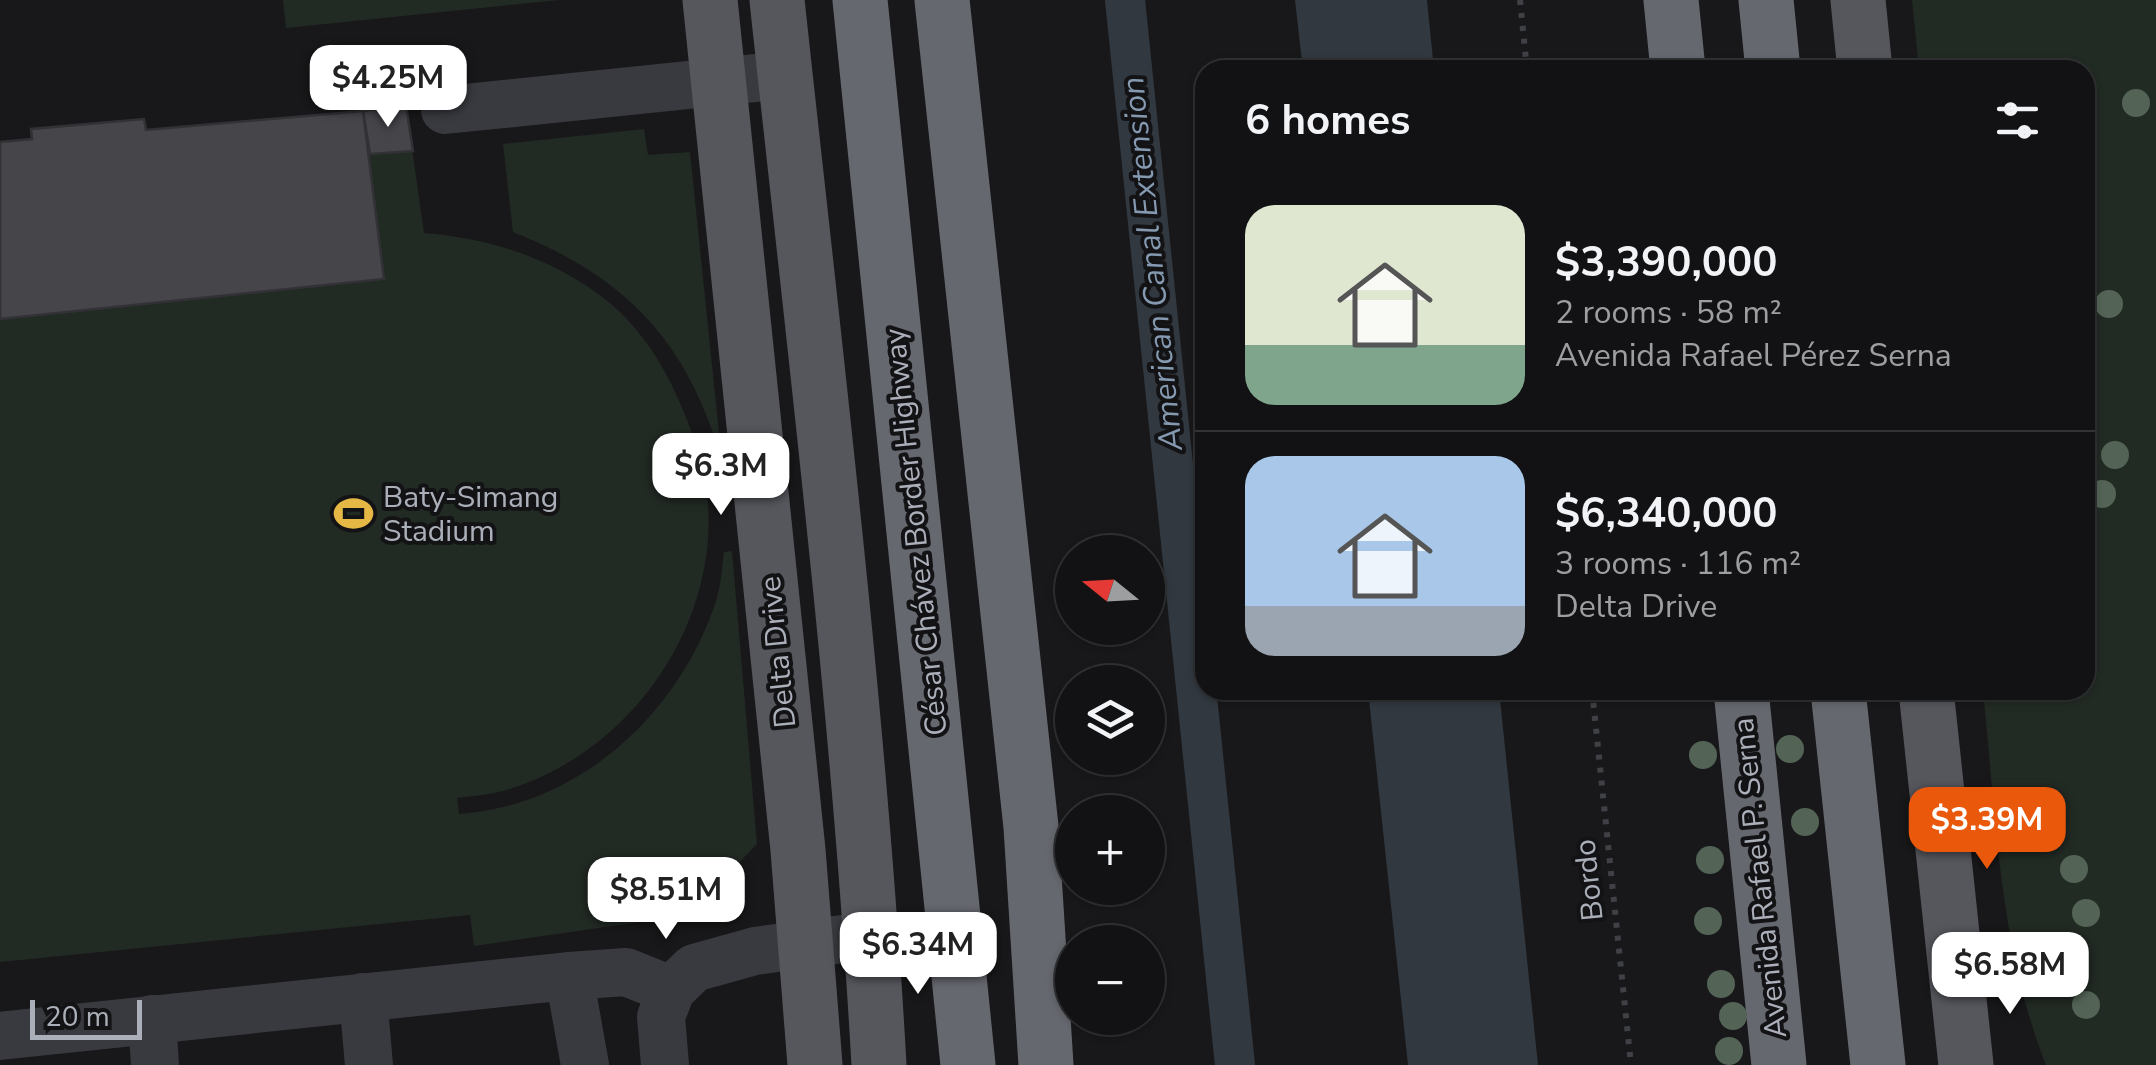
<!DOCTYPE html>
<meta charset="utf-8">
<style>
body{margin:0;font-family:"Nunito Sans",sans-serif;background:#1f2022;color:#f1f3f6;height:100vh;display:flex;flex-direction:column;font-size:38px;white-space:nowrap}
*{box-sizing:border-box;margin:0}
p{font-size:32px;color:#9c9ea0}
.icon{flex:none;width:55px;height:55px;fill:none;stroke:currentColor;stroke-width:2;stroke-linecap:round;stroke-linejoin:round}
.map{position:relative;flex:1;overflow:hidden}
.panel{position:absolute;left:1195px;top:60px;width:900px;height:640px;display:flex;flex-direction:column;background:#121214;border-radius:30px;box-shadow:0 2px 8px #0004,0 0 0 2px #313234}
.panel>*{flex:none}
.needle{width:65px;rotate:288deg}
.tools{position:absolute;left:1055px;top:535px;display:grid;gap:20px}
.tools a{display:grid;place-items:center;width:110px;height:110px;border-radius:50%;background:#121214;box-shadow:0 2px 8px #0004,0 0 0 2px #313234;font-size:50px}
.scale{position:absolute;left:30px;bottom:25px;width:112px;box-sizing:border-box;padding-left:10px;border:5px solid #abafb9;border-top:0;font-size:28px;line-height:35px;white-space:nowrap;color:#abafb9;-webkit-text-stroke:8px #131315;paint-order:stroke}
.price{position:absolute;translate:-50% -85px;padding:0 22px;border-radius:20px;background:#fff;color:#222;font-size:32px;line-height:65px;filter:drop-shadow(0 2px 5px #0008)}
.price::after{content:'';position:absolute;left:50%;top:60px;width:30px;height:22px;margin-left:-15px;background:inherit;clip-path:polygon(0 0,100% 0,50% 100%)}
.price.current{background:#ea580c;color:#fff}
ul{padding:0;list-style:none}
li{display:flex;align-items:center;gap:30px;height:250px;padding:0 50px}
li+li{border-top:2px solid #313234}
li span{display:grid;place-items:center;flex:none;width:280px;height:200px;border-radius:30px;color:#555}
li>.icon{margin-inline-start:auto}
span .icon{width:120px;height:120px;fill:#fffc;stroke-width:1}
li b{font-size:42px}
h2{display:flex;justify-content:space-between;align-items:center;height:120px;padding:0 50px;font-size:42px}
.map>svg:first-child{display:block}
.green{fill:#222a24}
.water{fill:#31383f}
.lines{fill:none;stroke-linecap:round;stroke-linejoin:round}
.canal{stroke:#31383f;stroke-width:40}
.building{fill:#45454a;stroke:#323236;stroke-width:2.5}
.path{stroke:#3f4146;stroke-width:6;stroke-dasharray:5 8;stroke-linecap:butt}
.minor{stroke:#393a3f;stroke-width:48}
.major{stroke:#56575d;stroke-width:55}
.highway{stroke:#66686f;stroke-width:55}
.tree{fill:#536456}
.labels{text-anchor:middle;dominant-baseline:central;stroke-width:8;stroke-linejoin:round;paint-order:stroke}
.poi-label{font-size:30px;fill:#abafb9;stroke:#131315;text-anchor:start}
.street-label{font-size:30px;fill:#abafb9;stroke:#131315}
.water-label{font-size:32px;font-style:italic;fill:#859ab1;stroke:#131315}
</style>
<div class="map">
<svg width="2156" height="1065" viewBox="0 0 2156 1065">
<rect width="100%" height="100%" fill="#18181a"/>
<g class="green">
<path d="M283,0H559L286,28Z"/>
<path d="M1912,0H2156V1065H2046C1999,946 1996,816 1983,690H2085V70H1919Z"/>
<path d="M406,106L424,233C485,238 543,255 594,291C634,318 662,360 680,403C691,429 701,455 706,483C726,618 633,754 503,791C488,795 472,796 457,798L459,814C580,806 681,712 717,598C721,584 722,567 724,552L732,551L757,844L689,915L474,946L470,915L0,962V142L32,139L31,129L144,119L146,130Z"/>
<path d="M644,129L648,155L690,152L719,433H713C677,329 614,272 513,232L503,144Z"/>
</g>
<g class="water">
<path d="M1295,0H1427L1434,70H1303Z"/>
<path d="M1368,690H1499L1538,1065H1408Z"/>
</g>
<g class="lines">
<path class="canal" d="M1125,0L1235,1065"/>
</g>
<g class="building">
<path d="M406,106L413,151L370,154L363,111Z"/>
<path d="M363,111L384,279L0,319V142L32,139L31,129L144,119L146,130Z"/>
</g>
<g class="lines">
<g class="path">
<path d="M1520,0L1527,70"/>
<path d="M1592,690L1631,1065"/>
</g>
<g class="minor">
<path d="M445,110L785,75"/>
<path d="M569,976L626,972L671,990"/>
<path d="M363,997L369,1065"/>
<path d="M152,1019L155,1065"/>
<path d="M0,1036L569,976L585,1065"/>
<path d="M665,1065L661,1017L671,990L694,968L755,951L872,935"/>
</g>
<g class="major">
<path d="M710,0L798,850L815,1065"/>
<path d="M777,0C815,354 859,709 879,1065"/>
<path d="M1858,0L1865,70"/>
<path d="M1926,690L1966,1065"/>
</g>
<g class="highway">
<path d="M860,0L968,1065"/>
<path d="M942,0L1031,827L1046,1065"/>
<path d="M1671,0L1678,70"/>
<path d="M1766,0L1773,70"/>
<path d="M1741,690L1779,1065"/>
<path d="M1838,690L1878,1065"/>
</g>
</g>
<g class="tree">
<circle cx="2136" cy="103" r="14"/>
<circle cx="2109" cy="304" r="14"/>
<circle cx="2115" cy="455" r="14"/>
<circle cx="2102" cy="494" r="14"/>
<circle cx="1790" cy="749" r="14"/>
<circle cx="1703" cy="755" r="14"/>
<circle cx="1805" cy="822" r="14"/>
<circle cx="1710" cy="860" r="14"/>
<circle cx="2074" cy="869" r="14"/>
<circle cx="2086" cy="913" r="14"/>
<circle cx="1708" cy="921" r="14"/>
<circle cx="1721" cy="984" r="14"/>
<circle cx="2086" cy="1005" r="14"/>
<circle cx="1733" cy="1016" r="14"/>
<circle cx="1729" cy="1051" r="14"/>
</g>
<defs>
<symbol id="stadium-bare" viewBox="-9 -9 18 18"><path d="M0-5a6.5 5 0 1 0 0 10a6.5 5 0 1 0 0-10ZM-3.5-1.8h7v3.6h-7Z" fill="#e5b845" stroke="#131315" stroke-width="2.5" paint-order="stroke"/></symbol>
</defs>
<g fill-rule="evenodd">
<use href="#stadium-bare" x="326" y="486" width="55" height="55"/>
</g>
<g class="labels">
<g class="poi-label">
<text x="383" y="497">Baty-Simang<tspan x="383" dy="34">Stadium</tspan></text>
</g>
<g class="street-label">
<text transform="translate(916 532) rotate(-96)">César Chávez Border Highway</text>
<text transform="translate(778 652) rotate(-96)">Delta Drive</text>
<text transform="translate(1760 878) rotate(-96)">Avenida Rafael P. Serna</text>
<text transform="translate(1589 880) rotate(-96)">Bordo</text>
</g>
<g class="water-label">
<text transform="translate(1152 264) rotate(-96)">American Canal Extension</text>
</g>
</g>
</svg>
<div class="tools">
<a><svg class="needle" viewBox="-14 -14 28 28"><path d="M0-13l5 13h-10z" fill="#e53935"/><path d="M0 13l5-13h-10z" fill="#9c9ea0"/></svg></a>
<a><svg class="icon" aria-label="layers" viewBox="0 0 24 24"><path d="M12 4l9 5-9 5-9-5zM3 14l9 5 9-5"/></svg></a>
<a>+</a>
<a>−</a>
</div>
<div class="scale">20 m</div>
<b class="price" style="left:388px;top:130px">$4.25M</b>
<b class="price" style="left:721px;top:518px">$6.3M</b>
<b class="price current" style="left:1987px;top:872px">$3.39M</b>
<b class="price" style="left:666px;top:942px">$8.51M</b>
<b class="price" style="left:918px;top:997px">$6.34M</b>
<b class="price" style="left:2010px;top:1017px">$6.58M</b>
<section class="panel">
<h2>6 homes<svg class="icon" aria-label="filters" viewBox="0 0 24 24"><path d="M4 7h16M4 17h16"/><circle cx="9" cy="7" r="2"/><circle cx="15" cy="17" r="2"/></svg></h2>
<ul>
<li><span style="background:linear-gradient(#dfe7d0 70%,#7fa58c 0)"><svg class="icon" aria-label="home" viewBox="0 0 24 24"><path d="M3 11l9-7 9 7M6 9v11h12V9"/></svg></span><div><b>$3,390,000</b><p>2 rooms · 58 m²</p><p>Avenida Rafael Pérez Serna</p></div></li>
<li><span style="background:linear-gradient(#a9c7e8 75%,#9aa5b1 0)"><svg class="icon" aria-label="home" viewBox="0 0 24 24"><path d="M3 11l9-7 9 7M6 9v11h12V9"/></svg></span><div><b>$6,340,000</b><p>3 rooms · 116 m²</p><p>Delta Drive</p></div></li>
</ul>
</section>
</div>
